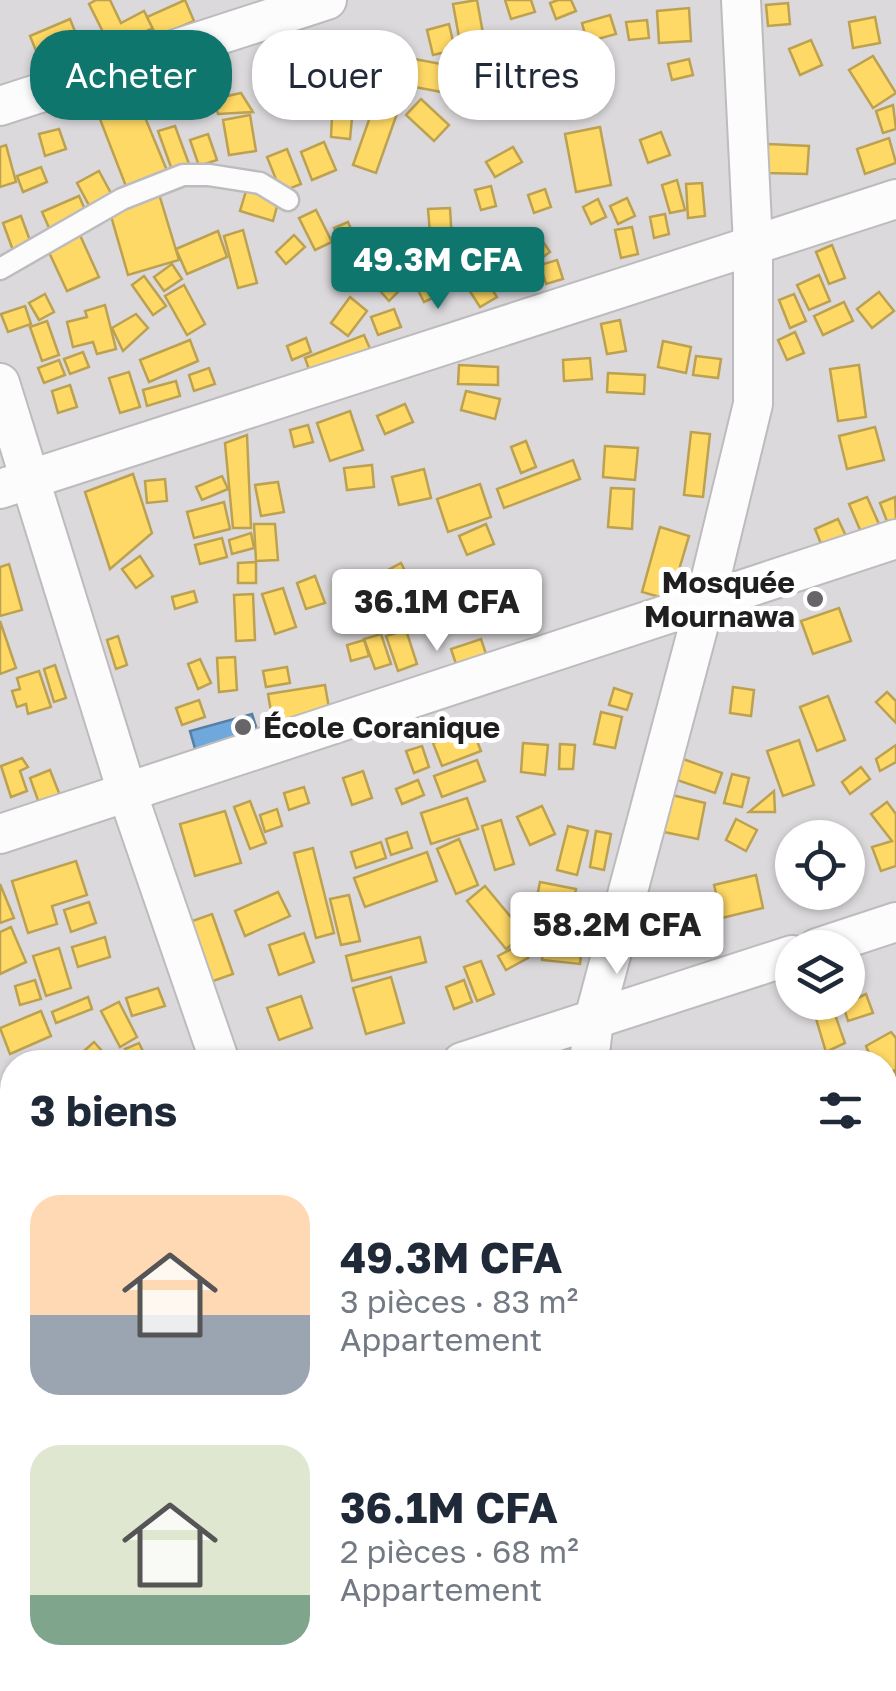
<!DOCTYPE html>
<html lang="fr">
<meta charset="utf-8">
<style>
body{margin:0;font-family:"Golos Text",sans-serif;background:#f2f2f3;color:#1f2937;height:100vh;display:flex;flex-direction:column;font-size:38px;white-space:nowrap}
*{box-sizing:border-box;margin:0}
p{font-size:32px;color:#747a83}
.icon{flex:none;width:55px;height:55px;fill:none;stroke:currentColor;stroke-width:2;stroke-linecap:round;stroke-linejoin:round}
.map{position:relative;flex:1;overflow:hidden}
.drawer{position:absolute;left:0px;top:1050px;width:898px;height:642px;display:flex;flex-direction:column;background:#fff;border-radius:40px 40px 0 0;box-shadow:0 2px 8px #0004}
.drawer>*{flex:none}
.hud{position:absolute;left:30px;top:30px;width:838px;height:90px;display:flex;gap:20px}
.buttons{position:absolute;left:775px;top:820px;display:grid;gap:20px}
.buttons a{display:grid;place-items:center;width:90px;height:90px;border-radius:50%;background:#fff;box-shadow:0 2px 8px #0004;font-size:50px}
.price{position:absolute;translate:-50% -85px;padding:0 22px;border-radius:10px;background:#fff;color:#222;font-size:32px;line-height:65px;filter:drop-shadow(0 2px 5px #0008)}
.price::after{content:'';position:absolute;left:50%;top:60px;width:30px;height:22px;margin-left:-15px;background:inherit;clip-path:polygon(0 0,100% 0,50% 100%)}
.price.current{background:#0f766e;color:#fff}
ul{padding:0;list-style:none}
li{display:flex;align-items:center;gap:30px;height:250px;padding:0 30px}
li span{display:grid;place-items:center;flex:none;width:280px;height:200px;border-radius:30px;color:#555}
li>.icon{margin-inline-start:auto}
span .icon{width:120px;height:120px;fill:#fffc;stroke-width:1}
li b{font-size:42px}
h2{display:flex;justify-content:space-between;align-items:center;height:120px;padding:0 30px;font-size:42px}
.tag{padding:0 35px;border-radius:40px;background:#fff;box-shadow:0 2px 8px #0004;font-size:35px;line-height:90px}
.tag.current{background:#0f766e;color:#fff}
.map>svg:first-child{display:block}
.residential{fill:#dcd9dc;fill-rule:evenodd}
.homes{fill:#ffd966;stroke:#bca151;stroke-width:2.5}
.schools{fill:#6fa8dc;stroke:#577fa3;stroke-width:2.5}
.lines{fill:none;stroke-linecap:round;stroke-linejoin:round}
.service-casing{stroke:#bdbbbd;stroke-width:25}
.minor-casing{stroke:#bdbbbd;stroke-width:42}
.service{stroke:#fcfcfc;stroke-width:20}
.minor{stroke:#fcfcfc;stroke-width:38}
.poi-dot{fill:#676567;stroke:#fff;stroke-width:4}
.labels{text-anchor:middle;dominant-baseline:central;stroke-width:10;stroke-linejoin:round;paint-order:stroke}
.poi-label{font-size:30px;font-weight:bold;fill:#1f1f1f;stroke:#fff;text-anchor:end}
</style>
<div class="map">
<svg width="896" height="1691" viewBox="0 0 896 1691">
<rect width="100%" height="100%" fill="#ede8ed"/>
<path class="residential" d="M0,0H896V1691H0ZM792,838H848V892H792ZM792,948H848V1002H792ZM12,1062H885V1680H12Z"/>
<g class="homes">
<path d="M96,0H110L121,23L144,11L153,28L111,48L89,4Z"/>
<path d="M185,0L194,21L157,37L147,17Z"/>
<path d="M477,0L486,50L462,54L453,4Z"/>
<path d="M505,0H531L535,12L511,19Z"/>
<path d="M558,0H571L576,11L556,19L550,3Z"/>
<path d="M788,3L790,24L768,26L766,5Z"/>
<path d="M689,8L691,41L659,43L657,11Z"/>
<path d="M610,15L616,34L587,42L582,23Z"/>
<path d="M875,17L880,43L853,48L849,22Z"/>
<path d="M70,19L83,51L43,68L30,36Z"/>
<path d="M647,20L649,38L629,40L626,22Z"/>
<path d="M449,24L455,50L433,55L427,30Z"/>
<path d="M811,40L822,65L800,75L789,49Z"/>
<path d="M304,47L310,68L274,80L267,60Z"/>
<path d="M398,56L452,66L447,93L393,83Z"/>
<path d="M873,56L896,93L873,108L849,70Z"/>
<path d="M588,58L602,93L580,101L567,67Z"/>
<path d="M689,59L693,75L672,80L668,64Z"/>
<path d="M521,61L528,79L504,88L497,70Z"/>
<path d="M454,80L476,83L472,107L451,104Z"/>
<path d="M241,93L253,112L218,114L214,99Z"/>
<path d="M137,98L168,173L127,189L98,114Z"/>
<path d="M421,99L449,125L434,141L406,115Z"/>
<path d="M376,100L399,108L376,173L353,165Z"/>
<path d="M893,105L896,129L883,133L876,111Z"/>
<path d="M250,115L256,151L229,155L223,120Z"/>
<path d="M332,117L352,118L350,139L331,137Z"/>
<path d="M175,126L189,164L172,170L158,131Z"/>
<path d="M600,127L611,185L576,192L565,134Z"/>
<path d="M59,129L66,149L45,156L39,134Z"/>
<path d="M661,132L670,155L648,163L640,140Z"/>
<path d="M208,134L217,160L199,166L190,140Z"/>
<path d="M889,138L896,163L865,174L857,149Z"/>
<path d="M324,142L336,170L312,180L301,152Z"/>
<path d="M768,144L809,146L807,174L767,173Z"/>
<path d="M6,145L16,182L0,187V147Z"/>
<path d="M513,147L522,162L495,177L486,162Z"/>
<path d="M287,149L301,184L281,192L267,157Z"/>
<path d="M41,167L47,182L23,192L17,176Z"/>
<path d="M99,171L113,197L91,209L77,183Z"/>
<path d="M677,180L685,210L670,213L662,185Z"/>
<path d="M702,183L705,216L688,218L686,184Z"/>
<path d="M491,186L496,206L481,210L475,190Z"/>
<path d="M545,189L551,207L534,213L528,195Z"/>
<path d="M246,191L279,199L273,221L240,211Z"/>
<path d="M159,194L179,260L128,275L109,209Z"/>
<path d="M79,196L87,214L50,230L42,212Z"/>
<path d="M627,198L635,216L618,224L610,206Z"/>
<path d="M598,199L606,217L591,224L583,207Z"/>
<path d="M450,208L453,257L432,258L428,209Z"/>
<path d="M316,210L332,242L315,250L299,218Z"/>
<path d="M665,214L669,234L654,238L650,217Z"/>
<path d="M21,216L32,246L14,253L3,223Z"/>
<path d="M348,222L357,243L343,249L334,228Z"/>
<path d="M632,227L638,254L621,258L615,230Z"/>
<path d="M243,230L257,283L238,288L224,236Z"/>
<path d="M218,231L227,257L187,274L176,249Z"/>
<path d="M79,233L99,277L67,291L47,248Z"/>
<path d="M294,235L305,247L286,264L276,252Z"/>
<path d="M539,236L550,252L523,271L512,255Z"/>
<path d="M460,238H477V259H461Z"/>
<path d="M832,245L845,278L829,284L816,252Z"/>
<path d="M500,255L512,274L497,283L485,264Z"/>
<path d="M557,260L563,279L546,284L540,265Z"/>
<path d="M172,264L182,279L164,291L154,277Z"/>
<path d="M396,265L410,280L389,301L375,285Z"/>
<path d="M443,270L452,289L424,302L415,284Z"/>
<path d="M480,271L497,297L480,307L464,282Z"/>
<path d="M819,275L830,301L809,310L797,285Z"/>
<path d="M144,276L166,306L153,315L132,285Z"/>
<path d="M184,285L205,324L187,335L165,296Z"/>
<path d="M879,292L894,311L872,328L857,309Z"/>
<path d="M45,294L54,312L39,320L29,303Z"/>
<path d="M794,294L806,321L790,328L779,300Z"/>
<path d="M350,297L367,311L348,336L331,323Z"/>
<path d="M844,302L853,321L823,335L814,316Z"/>
<path d="M105,305L116,349L97,354L93,342L73,347L67,322L87,317L85,311Z"/>
<path d="M25,306L31,324L8,332L1,314Z"/>
<path d="M394,309L401,327L378,335L371,317Z"/>
<path d="M136,314L148,328L123,351L112,328Z"/>
<path d="M620,320L626,351L607,354L601,324Z"/>
<path d="M47,321L59,355L42,361L30,327Z"/>
<path d="M795,332L804,353L787,360L778,340Z"/>
<path d="M364,335L371,351L311,375L305,358Z"/>
<path d="M306,338L311,352L292,360L287,346Z"/>
<path d="M190,340L198,361L149,382L140,360Z"/>
<path d="M663,341L691,347L686,373L658,367Z"/>
<path d="M83,352L89,367L70,374L64,359Z"/>
<path d="M696,356L721,359L718,378L693,375Z"/>
<path d="M590,358L592,379L564,381L563,360Z"/>
<path d="M59,360L65,375L44,383L38,368Z"/>
<path d="M459,365L498,367V385L458,384Z"/>
<path d="M859,365L866,417L838,421L830,369Z"/>
<path d="M209,368L215,384L194,391L189,375Z"/>
<path d="M129,372L140,407L120,413L109,378Z"/>
<path d="M608,373L645,375L644,394L607,392Z"/>
<path d="M176,381L180,396L147,406L143,390Z"/>
<path d="M70,385L77,407L58,413L52,391Z"/>
<path d="M466,391L500,399L495,419L461,410Z"/>
<path d="M405,404L413,422L385,434L377,416Z"/>
<path d="M350,411L363,450L330,461L317,423Z"/>
<path d="M308,425L313,442L294,447L290,430Z"/>
<path d="M875,427L884,460L847,469L839,436Z"/>
<path d="M691,432L710,434L703,497L684,495Z"/>
<path d="M247,435L251,528H233L225,443Z"/>
<path d="M526,441L536,467L521,473L511,447Z"/>
<path d="M605,446L638,448L635,480L603,477Z"/>
<path d="M573,460L580,479L504,508L497,489Z"/>
<path d="M372,465L374,487L347,490L344,468Z"/>
<path d="M424,469L431,498L399,505L392,477Z"/>
<path d="M133,474L152,533L110,569L85,492Z"/>
<path d="M222,476L228,489L202,500L196,487Z"/>
<path d="M165,479L167,501L147,503L145,481Z"/>
<path d="M278,482L284,512L261,516L255,485Z"/>
<path d="M480,484L491,517L448,532L437,499Z"/>
<path d="M611,488L634,489L632,529L608,527Z"/>
<path d="M867,497L879,524L861,532L849,504Z"/>
<path d="M895,497L896,520L888,524L880,503Z"/>
<path d="M224,502L230,529L194,538L187,512Z"/>
<path d="M838,519L846,536L822,546L815,529Z"/>
<path d="M254,524H275L278,560L256,561Z"/>
<path d="M486,524L494,544L467,555L459,536Z"/>
<path d="M660,527L689,536L670,600L642,592Z"/>
<path d="M251,533L254,548L232,554L229,540Z"/>
<path d="M222,538L227,557L200,564L195,545Z"/>
<path d="M140,556L153,576L136,588L122,569Z"/>
<path d="M256,562V583H238V563Z"/>
<path d="M401,563L409,579L385,592L377,576Z"/>
<path d="M9,564L22,610L0,616V567Z"/>
<path d="M315,576L325,603L306,609L297,583Z"/>
<path d="M283,588L296,627L275,634L262,594Z"/>
<path d="M194,591L197,602L175,609L172,597Z"/>
<path d="M253,594L255,640L236,641L234,595Z"/>
<path d="M839,608L851,641L813,654L801,621Z"/>
<path d="M0,621L16,668L0,674Z"/>
<path d="M406,630L417,664L398,671L386,636Z"/>
<path d="M381,634L391,664L375,669L364,639Z"/>
<path d="M118,636L127,665L116,669L107,640Z"/>
<path d="M481,639L489,663L459,673L451,649Z"/>
<path d="M364,640L369,656L351,661L347,645Z"/>
<path d="M235,657L237,690L219,692L217,658Z"/>
<path d="M200,659L211,683L198,689L188,664Z"/>
<path d="M55,665L66,698L54,702L44,669Z"/>
<path d="M287,667L290,683L266,687L263,671Z"/>
<path d="M39,671L51,707L28,714L26,704L17,707L12,691L20,689L17,678Z"/>
<path d="M325,685L330,714L273,723L268,694Z"/>
<path d="M733,687L754,690L751,716L730,713Z"/>
<path d="M614,688L632,694L627,710L609,705Z"/>
<path d="M887,692L896,701V723L876,702Z"/>
<path d="M828,696L845,740L817,751L800,707Z"/>
<path d="M199,700L205,717L182,725L176,708Z"/>
<path d="M601,712L622,717L615,748L594,744Z"/>
<path d="M472,728L481,751L442,766L433,743Z"/>
<path d="M799,740L814,785L783,796L767,751Z"/>
<path d="M523,743L548,745L545,775L521,772Z"/>
<path d="M560,744L575,745L573,769H559Z"/>
<path d="M896,745V762L880,771L876,759Z"/>
<path d="M422,746L429,767L414,773L406,751Z"/>
<path d="M22,758L28,767L20,771L27,791L11,797L1,766Z"/>
<path d="M683,759L722,773L715,793L677,780Z"/>
<path d="M477,760L485,781L442,797L434,776Z"/>
<path d="M861,767L870,779L850,794L842,782Z"/>
<path d="M50,770L61,798L40,806L30,778Z"/>
<path d="M363,771L372,798L352,805L343,778Z"/>
<path d="M732,774L749,778L742,807L724,803Z"/>
<path d="M418,780L424,795L402,804L396,789Z"/>
<path d="M304,787L309,803L289,810L284,793Z"/>
<path d="M774,791L775,812H749Z"/>
<path d="M672,795L705,803L698,839L664,832Z"/>
<path d="M467,798L478,829L431,844L421,813Z"/>
<path d="M250,801L266,843L250,849L234,807Z"/>
<path d="M887,802L896,814V866L881,871L872,847L892,841L871,814Z"/>
<path d="M542,806L555,834L530,845L517,817Z"/>
<path d="M277,809L282,826L265,832L260,815Z"/>
<path d="M225,811L241,863L195,876L180,824Z"/>
<path d="M736,819L757,830L746,851L726,840Z"/>
<path d="M501,820L514,864L495,870L482,826Z"/>
<path d="M568,826L588,831L577,875L557,870Z"/>
<path d="M596,831L611,834L604,870L590,867Z"/>
<path d="M407,832L412,848L391,855L386,839Z"/>
<path d="M459,839L478,885L456,894L437,849Z"/>
<path d="M381,842L386,858L356,868L351,852Z"/>
<path d="M313,848L334,933L316,938L294,853Z"/>
<path d="M427,852L437,881L365,907L354,878Z"/>
<path d="M76,861L87,895L52,906L57,924L28,933L12,881Z"/>
<path d="M756,875L763,908L722,918L714,885Z"/>
<path d="M540,882L576,889L569,924L533,917Z"/>
<path d="M0,884L14,918L0,923Z"/>
<path d="M485,886L525,934L506,949L467,901Z"/>
<path d="M278,892L290,916L245,936L235,911Z"/>
<path d="M349,895L360,941L341,945L330,899Z"/>
<path d="M89,902L96,923L71,932L64,910Z"/>
<path d="M706,907L711,928L653,943L648,921Z"/>
<path d="M212,914L233,974L202,985L181,925Z"/>
<path d="M545,926L584,930L580,964L542,960Z"/>
<path d="M11,927L26,962L0,974V932Z"/>
<path d="M304,933L314,962L279,975L269,945Z"/>
<path d="M105,937L110,957L78,967L72,947Z"/>
<path d="M420,937L426,962L352,981L346,956Z"/>
<path d="M521,944L528,958L506,970L498,956Z"/>
<path d="M59,948L71,988L46,996L33,956Z"/>
<path d="M481,961L494,994L477,1001L464,967Z"/>
<path d="M391,977L404,1023L366,1034L353,988Z"/>
<path d="M35,980L41,999L20,1005L15,986Z"/>
<path d="M464,980L472,1002L454,1009L446,987Z"/>
<path d="M158,988L165,1006L132,1016L126,998Z"/>
<path d="M866,994L873,1013L848,1021L843,1005Z"/>
<path d="M301,996L312,1028L279,1040L267,1008Z"/>
<path d="M88,997L92,1009L56,1023L52,1012Z"/>
<path d="M119,1002L137,1037L120,1047L101,1011Z"/>
<path d="M832,1006L845,1043L826,1052L814,1012Z"/>
<path d="M41,1011L51,1036L10,1054L0,1028Z"/>
<path d="M891,1032L896,1038V1070L885,1073V1062H861L870,1056L866,1046Z"/>
<path d="M94,1042L112,1062H79L75,1059Z"/>
<path d="M139,1043L148,1062H131L125,1049Z"/>
<path d="M896,1070V1110L885,1086V1079Z"/>
<path d="M12,1121V1152L0,1154V1123Z"/>
<path d="M12,1319V1360L0,1352V1341Z"/>
<path d="M0,1460L12,1484V1515L0,1521Z"/>
<path d="M558,1680H612V1691H559Z"/>
<path d="M650,1680H707L710,1691H653Z"/>
<path d="M714,1680H741L743,1688L717,1691Z"/>
</g>
<path class="schools" d="M252,714L258,733L196,752L190,731Z"/>
<g class="lines">
<defs>
<path id="service" d="M0,269L122,199L183,175H209L260,183L288,200"/>
<g id="minor">
<path d="M0,106L327,0"/>
<path d="M0,383L127,792L220,1062"/>
<path d="M0,489L896,199"/>
<path d="M0,834L896,539"/>
<path d="M817,948L896,922"/>
<path d="M462,1062L792,955"/>
<path d="M589,1062L594,1019L705,602L753,404V245L741,0"/>
<path d="M0,1212L12,1208"/>
<path d="M885,1290L896,1287"/>
<path d="M885,1663L896,1659"/>
<path d="M477,1691L480,1680"/>
<path d="M799,1691L833,1680"/>
</g>
</defs>
<use href="#service" class="service-casing"/>
<use href="#minor" class="minor-casing"/>
<use href="#service" class="service"/>
<use href="#minor" class="minor"/>
</g>
<g class="poi-dot">
<circle cx="815" cy="599" r="10"/>
<circle cx="243" cy="727" r="10"/>
</g>
<g class="labels">
<g class="poi-label">
<text x="795" y="582">Mosquée<tspan x="795" dy="34">Mournawa</tspan></text>
<text x="263" y="727" text-anchor="start">École Coranique</text>
</g>
</g>
</svg>
<div class="buttons">
<a><svg class="icon" aria-label="locate" viewBox="0 0 24 24"><circle cx="12" cy="12" r="6"/><path d="M12 2v4M12 18v4M2 12h4M18 12h4"/></svg></a>
<a><svg class="icon" aria-label="layers" viewBox="0 0 24 24"><path d="M12 4l9 5-9 5-9-5zM3 14l9 5 9-5"/></svg></a>
</div>
<b class="price current" style="left:438px;top:312px">49.3M CFA</b>
<b class="price" style="left:437px;top:654px">36.1M CFA</b>
<b class="price" style="left:617px;top:977px">58.2M CFA</b>
<div class="hud">
<a class="tag current">Acheter</a>
<a class="tag">Louer</a>
<a class="tag">Filtres</a>
</div>
<section class="drawer">
<h2>3 biens<svg class="icon" aria-label="filters" viewBox="0 0 24 24"><path d="M4 7h16M4 17h16"/><circle cx="9" cy="7" r="2"/><circle cx="15" cy="17" r="2"/></svg></h2>
<ul>
<li><span style="background:linear-gradient(#ffd9b3 60%,#9aa5b1 0)"><svg class="icon" aria-label="home" viewBox="0 0 24 24"><path d="M3 11l9-7 9 7M6 9v11h12V9"/></svg></span><div><b>49.3M CFA</b><p>3 pièces · 83 m²</p><p>Appartement</p></div></li>
<li><span style="background:linear-gradient(#dfe7d0 75%,#7fa58c 0)"><svg class="icon" aria-label="home" viewBox="0 0 24 24"><path d="M3 11l9-7 9 7M6 9v11h12V9"/></svg></span><div><b>36.1M CFA</b><p>2 pièces · 68 m²</p><p>Appartement</p></div></li>
</ul>
</section>
</div>
